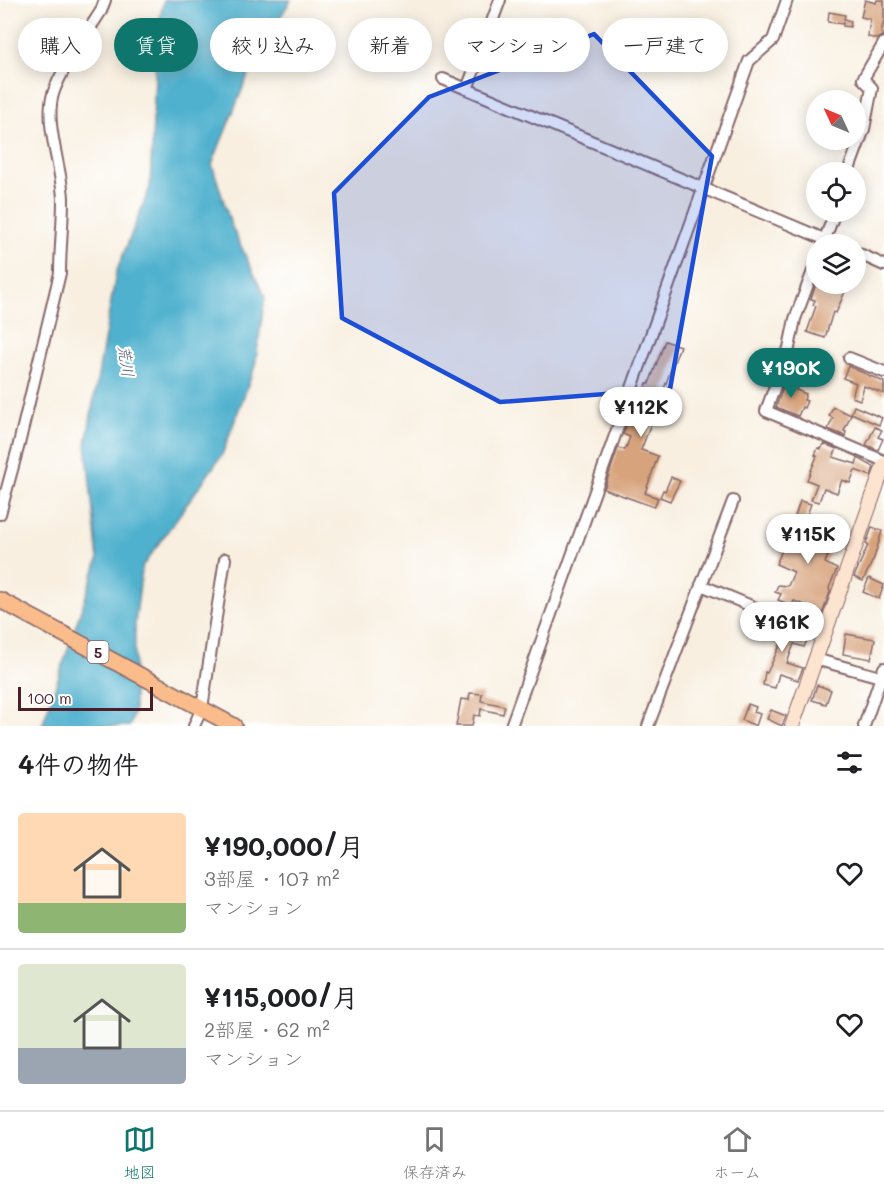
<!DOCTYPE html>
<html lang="ja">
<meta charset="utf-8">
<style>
body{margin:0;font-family:Mali,"Klee One",sans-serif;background:#f6f6f6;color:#202124;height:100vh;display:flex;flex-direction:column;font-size:22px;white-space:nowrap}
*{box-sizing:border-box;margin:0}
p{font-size:20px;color:#757577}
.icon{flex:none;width:33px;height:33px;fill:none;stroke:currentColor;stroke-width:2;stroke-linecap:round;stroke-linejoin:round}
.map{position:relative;height:726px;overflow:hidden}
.details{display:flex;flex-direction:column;background:#fff;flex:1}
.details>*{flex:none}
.top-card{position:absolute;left:18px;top:18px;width:849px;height:54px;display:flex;gap:12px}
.needle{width:39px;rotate:314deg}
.controls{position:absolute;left:806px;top:90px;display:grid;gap:12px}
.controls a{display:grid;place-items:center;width:60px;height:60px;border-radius:50%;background:#fff;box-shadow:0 3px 15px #0003;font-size:30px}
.scale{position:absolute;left:18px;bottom:15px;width:135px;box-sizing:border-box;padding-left:6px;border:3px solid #4a1f2b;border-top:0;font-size:16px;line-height:21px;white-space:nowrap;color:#4a1f2b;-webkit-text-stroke:4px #fff;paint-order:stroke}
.price{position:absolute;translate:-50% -51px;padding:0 14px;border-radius:21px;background:#fff;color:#222;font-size:20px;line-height:39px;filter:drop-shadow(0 2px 3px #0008)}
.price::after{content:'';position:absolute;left:50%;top:36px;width:18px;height:14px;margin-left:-9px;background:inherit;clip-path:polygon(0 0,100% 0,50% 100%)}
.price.on{background:#0f766e;color:#fff}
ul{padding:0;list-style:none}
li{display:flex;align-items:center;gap:18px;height:150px;padding:0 18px}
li+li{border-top:2px solid #e0e0e0}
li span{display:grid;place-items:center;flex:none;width:168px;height:120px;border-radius:6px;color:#555}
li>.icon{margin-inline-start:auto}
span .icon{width:72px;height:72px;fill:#fffc;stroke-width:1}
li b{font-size:26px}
h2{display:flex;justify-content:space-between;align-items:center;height:72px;padding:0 18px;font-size:26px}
.pill{padding:0 21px;border-radius:27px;background:#fff;box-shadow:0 3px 15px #0003;font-size:21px;line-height:54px}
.pill.on{background:#0f766e;color:#fff}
.menu{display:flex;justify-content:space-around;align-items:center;height:84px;border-top:2px solid #e0e0e0;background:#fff;font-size:16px;color:#757577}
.menu a{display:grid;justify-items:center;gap:3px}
.menu .on{color:#0f766e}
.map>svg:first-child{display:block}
.water{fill:#4fb1ce;stroke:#4c687c;stroke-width:1.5}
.building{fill:#d7a37b;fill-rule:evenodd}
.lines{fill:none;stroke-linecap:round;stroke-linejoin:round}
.street-casing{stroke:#87686a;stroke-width:14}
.secondary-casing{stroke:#87686a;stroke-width:16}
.primary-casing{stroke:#87686a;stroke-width:18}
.street{stroke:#fff;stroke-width:10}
.secondary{stroke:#fde4d1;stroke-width:14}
.primary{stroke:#fabc8b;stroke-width:15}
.marked{fill:#1d4ed8;fill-opacity:0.2;stroke:#1d4ed8;stroke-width:4.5;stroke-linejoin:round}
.labels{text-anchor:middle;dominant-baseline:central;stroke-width:4.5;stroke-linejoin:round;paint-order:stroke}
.shield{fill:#fff;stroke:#80626b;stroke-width:1.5}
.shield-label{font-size:14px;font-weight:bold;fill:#4a1f2b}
.water-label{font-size:16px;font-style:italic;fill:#4c596c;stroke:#fff}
</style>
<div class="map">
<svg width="884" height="726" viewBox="0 0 884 726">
<rect width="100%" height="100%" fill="#fff"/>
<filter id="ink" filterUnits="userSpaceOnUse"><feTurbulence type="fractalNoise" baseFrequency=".0167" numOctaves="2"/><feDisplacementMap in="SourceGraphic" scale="12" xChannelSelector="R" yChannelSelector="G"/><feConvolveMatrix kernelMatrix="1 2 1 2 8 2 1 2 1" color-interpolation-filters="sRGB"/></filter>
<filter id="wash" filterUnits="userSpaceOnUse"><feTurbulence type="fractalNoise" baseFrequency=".008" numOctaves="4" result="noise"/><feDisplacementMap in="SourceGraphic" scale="24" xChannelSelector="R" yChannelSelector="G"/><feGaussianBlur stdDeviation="1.35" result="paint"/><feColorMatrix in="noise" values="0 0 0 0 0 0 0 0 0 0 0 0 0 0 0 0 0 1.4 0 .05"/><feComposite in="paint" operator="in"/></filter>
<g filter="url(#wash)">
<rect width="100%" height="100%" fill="#f8efe0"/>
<path class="water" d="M164,0H291L255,58L212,164L231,225L265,297L255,366L222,455L142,567L135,624L134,713L130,726H42L98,560L86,444L116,273L150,187L157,31Z"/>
<g id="blocks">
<g class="building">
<path d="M865,0L876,3L877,0H884V20L881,33L884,35L877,39L868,37L870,19L861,17Z"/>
<path d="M829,12L845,15L844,19L851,21L850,27L843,26V22V24L828,22Z"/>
<path d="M816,284H848L836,313L833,312L825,338L807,332L816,306L813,305L815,300L811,299Z"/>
<path d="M665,341L680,346L641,450L658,456L645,493L658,498L654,507L604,489L618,448L625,450L630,437L623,434L632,412L638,414L646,393L644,392L647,383L649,384Z"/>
<path d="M848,366L884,382V394L864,386L860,400L852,397L856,383L843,378Z"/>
<path d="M786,379L798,384L796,390L806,394L804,400L807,401L804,408L802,407L798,416L776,407Z"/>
<path d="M854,406L882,418L879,425L851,413Z"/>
<path d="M833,407L851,415L844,431L846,432L845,436L828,429L833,418L829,416Z"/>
<path d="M875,427L882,430L878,437L883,439L878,450L866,445Z"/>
<path d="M824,444L837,449L833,457L856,464L858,458L874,467L871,476L855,470L850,483L842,480L837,493L824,488L819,502L811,500L817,484L807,480L817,456L815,455L818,448L821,449Z"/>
<path d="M671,477L680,481L670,501L660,497L663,490L665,491Z"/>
<path d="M800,501L811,504L805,520L820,526L822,521L839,528L825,563L837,569L829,588L830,592L818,626L802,619L808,606L794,601L792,605L778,600L781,594L775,592L778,585L788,586L794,572L776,564L790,532ZM800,526L814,531L807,549L794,544Z"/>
<path d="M872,527L882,531L874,558L863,581L854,577L868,545L866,544Z"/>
<path d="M869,578L884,585L879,599L863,592Z"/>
<path d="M759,617L808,638L804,647L794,644L787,663L803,668L798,680L779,674L775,688L763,685L765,672L767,673L783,639L755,626Z"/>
<path d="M846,634L875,639L871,659L843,654Z"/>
<path d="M817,685L831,690L826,704L812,700Z"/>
<path d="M470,693L482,694L481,701L505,706L503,714L481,709L480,716L474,715L472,726H456L461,699L469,700Z"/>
<path d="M748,704L756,707L754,712L760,714L756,726L742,720Z"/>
<path d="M771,710L786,716L782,726L767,719Z"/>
</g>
</g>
</g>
<g filter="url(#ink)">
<use href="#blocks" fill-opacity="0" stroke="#87686a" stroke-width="1.5"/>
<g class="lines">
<defs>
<g id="street">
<path d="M443,79L836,244"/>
<path d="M467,89L500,0"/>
<path d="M848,172L864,129L872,88L863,79L884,43"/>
<path d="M823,244L835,212"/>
<path d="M855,252L884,265"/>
<path d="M816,263L795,319L789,348L766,411L884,461"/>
<path d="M849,358L884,372"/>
<path d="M0,514L18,448L60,273C60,248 63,224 63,199C62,168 44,124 53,94C60,71 87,33 101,11L105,0"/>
<path d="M701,585L823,636"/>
<path d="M815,659L884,678"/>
<path d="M194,726L202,708L225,559"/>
<path d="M511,726L749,61L773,40L787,0"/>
<path d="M648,726L733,501"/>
<path d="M864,726L884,668"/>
</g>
<path id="secondary" d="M792,726L884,465"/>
<path id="primary" d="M0,600L234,726"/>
</defs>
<use href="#street" class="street-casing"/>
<use href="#secondary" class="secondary-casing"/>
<use href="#primary" class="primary-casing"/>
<use href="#street" class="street"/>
<use href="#secondary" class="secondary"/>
<use href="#primary" class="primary"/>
</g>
</g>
<path class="marked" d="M594,34L712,156L670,389L500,402L342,318L334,193L429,97Z"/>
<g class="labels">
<rect class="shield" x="87.5" y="641" width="21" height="22" rx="4.5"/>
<g class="shield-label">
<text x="98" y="652">5</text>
</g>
<g class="water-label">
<text transform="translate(127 361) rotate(82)">荒川</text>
</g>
</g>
</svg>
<div class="controls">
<a><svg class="needle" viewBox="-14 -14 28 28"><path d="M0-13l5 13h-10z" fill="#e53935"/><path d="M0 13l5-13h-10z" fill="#757577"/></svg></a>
<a><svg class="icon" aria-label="locate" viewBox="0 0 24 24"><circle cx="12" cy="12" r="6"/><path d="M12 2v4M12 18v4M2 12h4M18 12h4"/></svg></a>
<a><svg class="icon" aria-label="layers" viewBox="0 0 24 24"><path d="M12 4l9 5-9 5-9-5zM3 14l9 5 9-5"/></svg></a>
</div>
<div class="scale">100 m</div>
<b class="price on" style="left:791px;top:399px">¥190K</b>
<b class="price" style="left:641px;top:438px">¥112K</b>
<b class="price" style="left:808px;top:565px">¥115K</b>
<b class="price" style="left:782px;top:653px">¥161K</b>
<div class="top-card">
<a class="pill">購入</a>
<a class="pill on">賃貸</a>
<a class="pill">絞り込み</a>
<a class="pill">新着</a>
<a class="pill">マンション</a>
<a class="pill">一戸建て</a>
</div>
</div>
<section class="details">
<h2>4件の物件<svg class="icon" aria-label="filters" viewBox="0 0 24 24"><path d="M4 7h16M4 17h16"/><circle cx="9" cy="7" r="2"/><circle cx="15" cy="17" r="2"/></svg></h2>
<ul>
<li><span style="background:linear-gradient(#ffd9b3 75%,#8fb573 0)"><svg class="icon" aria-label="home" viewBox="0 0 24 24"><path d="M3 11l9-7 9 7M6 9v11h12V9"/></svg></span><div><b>¥190,000/月</b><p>3部屋 · 107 m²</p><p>マンション</p></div><svg class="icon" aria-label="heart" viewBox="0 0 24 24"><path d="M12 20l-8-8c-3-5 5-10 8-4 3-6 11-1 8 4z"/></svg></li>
<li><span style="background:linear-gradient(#dfe7d0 70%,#9aa5b1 0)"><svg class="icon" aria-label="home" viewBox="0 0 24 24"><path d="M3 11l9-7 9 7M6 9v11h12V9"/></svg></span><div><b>¥115,000/月</b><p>2部屋 · 62 m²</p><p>マンション</p></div><svg class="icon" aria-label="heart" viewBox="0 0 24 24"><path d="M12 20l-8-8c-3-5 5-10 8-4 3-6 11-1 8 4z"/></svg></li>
</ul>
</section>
<nav class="menu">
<a class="on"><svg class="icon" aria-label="map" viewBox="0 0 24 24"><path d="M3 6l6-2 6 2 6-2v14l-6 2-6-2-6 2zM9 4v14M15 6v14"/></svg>地図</a>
<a><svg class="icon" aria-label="saved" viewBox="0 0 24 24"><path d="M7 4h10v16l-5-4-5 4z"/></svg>保存済み</a>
<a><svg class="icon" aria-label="home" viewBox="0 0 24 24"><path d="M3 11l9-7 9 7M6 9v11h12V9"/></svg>ホーム</a>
</nav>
